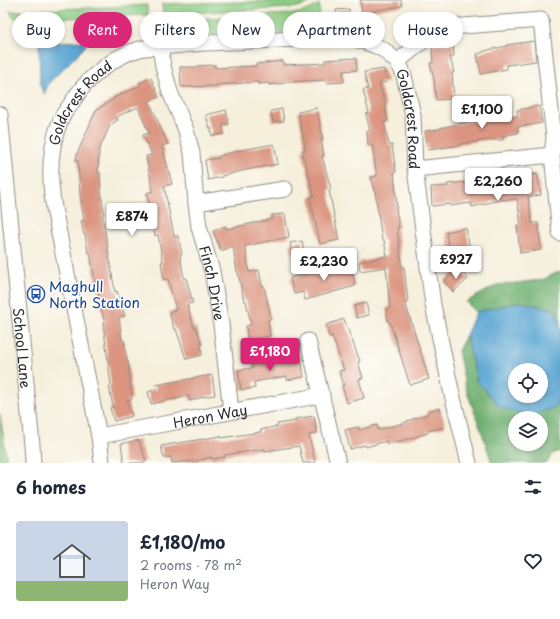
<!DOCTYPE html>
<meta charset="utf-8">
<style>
body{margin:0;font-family:"Playpen Sans",sans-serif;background:#f2f2f3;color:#1f2937;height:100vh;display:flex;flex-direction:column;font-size:15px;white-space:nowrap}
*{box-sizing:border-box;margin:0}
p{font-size:13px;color:#747a83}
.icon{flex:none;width:22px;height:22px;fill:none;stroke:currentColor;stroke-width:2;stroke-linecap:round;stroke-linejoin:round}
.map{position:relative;height:463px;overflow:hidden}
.panel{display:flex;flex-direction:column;background:#fff;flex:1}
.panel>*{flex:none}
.guide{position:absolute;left:12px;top:12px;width:536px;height:36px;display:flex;gap:8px}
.controls{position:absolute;left:508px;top:363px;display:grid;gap:8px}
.controls a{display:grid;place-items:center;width:40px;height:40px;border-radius:50%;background:#fff;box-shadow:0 2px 6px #0003;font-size:20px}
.price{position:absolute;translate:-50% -34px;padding:0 9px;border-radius:4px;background:#fff;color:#222;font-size:13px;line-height:26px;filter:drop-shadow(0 1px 2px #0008)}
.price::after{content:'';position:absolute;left:50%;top:24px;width:12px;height:9px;margin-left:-6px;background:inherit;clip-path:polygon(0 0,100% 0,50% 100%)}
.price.on{background:#db2777;color:#fff}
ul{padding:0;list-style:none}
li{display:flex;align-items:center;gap:12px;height:100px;padding:0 16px}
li+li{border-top:1px solid #e0e1e3}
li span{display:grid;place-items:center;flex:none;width:112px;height:80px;border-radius:4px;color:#555}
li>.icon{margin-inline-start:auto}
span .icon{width:48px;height:48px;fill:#fffc;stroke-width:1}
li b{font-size:17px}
h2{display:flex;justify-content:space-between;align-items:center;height:48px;padding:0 16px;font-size:17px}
.tag{padding:0 14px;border-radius:18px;background:#fff;box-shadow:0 2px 6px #0003;font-size:14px;line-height:36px}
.tag.on{background:#db2777;color:#fff}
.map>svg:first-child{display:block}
.green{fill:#8ccc84;stroke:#5c7c58}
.forest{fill:#71b072;stroke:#4e6e4e;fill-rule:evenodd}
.water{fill:#59a4d1;stroke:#42687e;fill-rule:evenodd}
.building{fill:#db9580}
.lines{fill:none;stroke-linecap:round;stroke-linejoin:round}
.minor-casing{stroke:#908d84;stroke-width:17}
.minor{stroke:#fff;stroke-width:15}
.labels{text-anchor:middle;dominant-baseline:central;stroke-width:3;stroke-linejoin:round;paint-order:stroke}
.street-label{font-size:14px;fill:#2b2b2b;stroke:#fdfcf7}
.transit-label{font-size:14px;fill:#164399;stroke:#fdfcf7;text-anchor:start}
</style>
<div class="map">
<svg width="560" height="463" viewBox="0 0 560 463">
<rect width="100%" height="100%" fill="#fdfcf7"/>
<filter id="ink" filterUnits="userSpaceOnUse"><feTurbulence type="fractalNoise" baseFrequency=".025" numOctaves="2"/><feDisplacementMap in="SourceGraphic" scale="8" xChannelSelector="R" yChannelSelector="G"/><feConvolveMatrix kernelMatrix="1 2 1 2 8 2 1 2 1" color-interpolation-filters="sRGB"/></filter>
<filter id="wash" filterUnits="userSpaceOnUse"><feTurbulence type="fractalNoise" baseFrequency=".012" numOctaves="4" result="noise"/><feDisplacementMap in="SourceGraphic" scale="16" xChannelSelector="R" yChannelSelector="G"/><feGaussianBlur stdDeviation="0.9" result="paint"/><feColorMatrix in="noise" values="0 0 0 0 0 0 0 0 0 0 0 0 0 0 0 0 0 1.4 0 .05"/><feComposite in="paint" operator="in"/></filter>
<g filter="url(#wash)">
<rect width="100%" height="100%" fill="#f5efdc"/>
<g class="green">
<path d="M286,0H314C307,5 300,7 291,8L163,14L162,4L286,1Z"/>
<path d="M319,4L321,31L183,37C173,35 167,30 164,20L291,14C301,13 311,10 319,4Z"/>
<path d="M147,5L148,15L40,19L24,23L12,16L10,11H22L23,17L39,16V10Z"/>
<path d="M0,414L7,463H0Z"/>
</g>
<g class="forest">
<path d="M560,271V322L554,309L520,302L476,312L466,302L497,285L542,280Z"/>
<path d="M466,335L477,381L500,407L553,408L560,398V451L552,454L547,463H492L481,430L466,389L458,351ZM515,418H541V444H515Z"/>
</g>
<g class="water">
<path d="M84,41L86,46L49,83L44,94L40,85L39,42Z"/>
<path d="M520,302L554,309L560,322V398L554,408L530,416L500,407L477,381L466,335L476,312ZM515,370H541V396H515Z"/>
</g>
<g id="blocks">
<g class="building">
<path d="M360,0H401L402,6L362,13Z"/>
<path d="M349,9L350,21L337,22L336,10Z"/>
<path d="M534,41L536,61L507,65V69L481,74L477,54L484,52V51L507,46L506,45Z"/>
<path d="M453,43L454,56L450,57L454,72L452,73L454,99L436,100L434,79L430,63H433L432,46L434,45Z"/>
<path d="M356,58L357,70L343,71L344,82L327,83L326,80L285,82V83L269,85V83L258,84V82L216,85V86L181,87L180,67H197V66L215,65V68L257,66L256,64L283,61V65L325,63V60Z"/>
<path d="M384,69L387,82L379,83L386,107L385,108L388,121L384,122L389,145H392L396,172H394L397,208H396L399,228H397L402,267H404L408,302H405L429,379L410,385L390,322H388L386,308H390L386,267L360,271L359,262L387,256L384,240H382L375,191H374L371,177L377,176L372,145H368L367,131H370L366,114L369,113L363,90L368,89L364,72Z"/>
<path d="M151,78L159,97L149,101L168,144L162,146L172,184L164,186L174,236H178L182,254L180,255L184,279L186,278L193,303L187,304L194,328L196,327L202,345L201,346L202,355L186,359L176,329H174L169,312L176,310L168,279L164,280L161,262H163L158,235L155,236L147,193L153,191L146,156L152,155L143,135L149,133L138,107L116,117L118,120L110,125L99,150L98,173H100L101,192L104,214H102L115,292L117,291L125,316L119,317L122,341L124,340L127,361H128L132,399L127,400L132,416L114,421L110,408L113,407L109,386L111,385L103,323H105L98,296H99L95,281L90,252L88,253L85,234L84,235L81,221H84L80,195L78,161H76L77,154L96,110L114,99L113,98L140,86L139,83Z"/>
<path d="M539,106L542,123L517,127L518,133L502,136L503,140H488L460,144V145L428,150L425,131L440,129V128L459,124L480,121L503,120L502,118L518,116L517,110Z"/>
<path d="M317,108L323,140H321L324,156H322L331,189L329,190L339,240L320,244L310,197L314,196L302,151L305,150L304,146H305L298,112Z"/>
<path d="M282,109L284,121L273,122L271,111Z"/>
<path d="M226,110L229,124L223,125L224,134L212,136L211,128L210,129L206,115Z"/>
<path d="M274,144L278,164L241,171L222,176V177L208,180L205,160L219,158V156L236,151Z"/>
<path d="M537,174L541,195L528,197L532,223H538L541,250L520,253L517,225H521L517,199L499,200L472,207L471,203L450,206V204L432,206L431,187L448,186L447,184L465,182V185L481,182V184L513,177Z"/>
<path d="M285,214L289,237L245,246L249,272L259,270L262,286H264L271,319L268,320L270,336L248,340L246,326L251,325L246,301H244L238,272H237L233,246L221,251L213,231L225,226L227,229L272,219V215Z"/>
<path d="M466,228L471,256L451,259L446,232Z"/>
<path d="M302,241L304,253L292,255L290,243Z"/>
<path d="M351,265L355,286L305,300L303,292L294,294L290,278L333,268Z"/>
<path d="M459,268L468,279L453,292L444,281Z"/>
<path d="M366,303L369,315L357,318L354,306Z"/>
<path d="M344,319L360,361L358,362L363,378L359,379L364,398L347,403L342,385H344L339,371L344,370L332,336L329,337L326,325Z"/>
<path d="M301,358L304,377L287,380V376L254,382L255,388L241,390L238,370L253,368L252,364L266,361V363Z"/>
<path d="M212,375L215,395L202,397L190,401L189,396L151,404L148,392L156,389L155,385Z"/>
<path d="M440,408L445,427L428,431V433L412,438L387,444L386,441L366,447L365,445L350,449L345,430L358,427L359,430L377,425L378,430L407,422V421L428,414L427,411Z"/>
<path d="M314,416L317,433L309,435L315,463H303L299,446L265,451V449L224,455L225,457L212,459L211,457L193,462V461L172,463L171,457L164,458L161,446L221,436V438L261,432L260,430L278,426L277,424L296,421L295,419Z"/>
<path d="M139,440L141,449H142L146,461L143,462V463H124L121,444Z"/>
</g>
</g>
</g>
<g filter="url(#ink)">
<use href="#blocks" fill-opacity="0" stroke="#908d84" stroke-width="1"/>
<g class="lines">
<defs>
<g id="minor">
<path id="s1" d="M160,47L163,66L170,92L186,130L192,153L196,203L199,227L212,271L221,324L231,411"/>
<path d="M397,62C414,49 430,32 451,27L541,20L554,138L552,155L560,233"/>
<path id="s2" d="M0,114L32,445L33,463"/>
<path d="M415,169L552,155"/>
<path d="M196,203L285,189"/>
<path d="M308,341L338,463"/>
<path id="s3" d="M99,436L322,395"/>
<path id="s4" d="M102,463L99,436L57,223C49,189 47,152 61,119C63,114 67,109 71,104C78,92 85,83 96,74C108,63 124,53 140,49C146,47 152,48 158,47C174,46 190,44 206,43C253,41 299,39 345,37L359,40L376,46L384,50L397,62L401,68L404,76L413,115L415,169L433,305L451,390L469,463"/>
</g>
</defs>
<use href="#minor" class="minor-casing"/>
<use href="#minor" class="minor"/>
</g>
</g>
<defs>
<symbol id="bus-ring" viewBox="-11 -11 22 22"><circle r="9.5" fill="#fdfcf7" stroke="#1a4fb4" stroke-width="1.5"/><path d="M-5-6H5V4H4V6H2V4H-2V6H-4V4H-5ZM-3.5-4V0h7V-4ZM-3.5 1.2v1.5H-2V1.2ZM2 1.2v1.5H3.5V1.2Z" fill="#1a4fb4"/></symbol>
</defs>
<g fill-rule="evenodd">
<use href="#bus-ring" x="26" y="284" width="20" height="20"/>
</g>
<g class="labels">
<g class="street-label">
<text stroke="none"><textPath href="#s4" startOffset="374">Goldcrest Road</textPath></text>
<text stroke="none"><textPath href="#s4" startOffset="782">Goldcrest Road</textPath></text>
<text stroke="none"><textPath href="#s1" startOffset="243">Finch Drive</textPath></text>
<text stroke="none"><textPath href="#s2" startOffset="235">School Lane</textPath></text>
<text stroke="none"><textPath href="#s3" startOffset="113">Heron Way</textPath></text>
</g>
<g class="transit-label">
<text x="49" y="286">Maghull<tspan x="49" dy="16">North Station</tspan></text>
</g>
</g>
</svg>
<div class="controls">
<a><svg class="icon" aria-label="locate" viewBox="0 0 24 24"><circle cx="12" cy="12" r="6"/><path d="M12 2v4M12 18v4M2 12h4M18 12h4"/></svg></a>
<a><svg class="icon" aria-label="layers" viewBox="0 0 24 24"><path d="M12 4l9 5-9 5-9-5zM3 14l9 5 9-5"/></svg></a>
</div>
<b class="price" style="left:482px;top:130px">£1,100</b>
<b class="price" style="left:498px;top:202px">£2,260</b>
<b class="price" style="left:132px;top:237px">£874</b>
<b class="price" style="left:456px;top:280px">£927</b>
<b class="price" style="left:324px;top:282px">£2,230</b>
<b class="price on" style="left:270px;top:372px">£1,180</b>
<div class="guide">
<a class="tag">Buy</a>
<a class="tag on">Rent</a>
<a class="tag">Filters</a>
<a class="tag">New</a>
<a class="tag">Apartment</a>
<a class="tag">House</a>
</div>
</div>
<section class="panel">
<h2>6 homes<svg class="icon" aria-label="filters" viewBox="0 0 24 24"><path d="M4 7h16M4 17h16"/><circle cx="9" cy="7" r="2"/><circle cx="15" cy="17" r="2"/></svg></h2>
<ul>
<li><span style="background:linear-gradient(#c9d6e8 75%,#8fb573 0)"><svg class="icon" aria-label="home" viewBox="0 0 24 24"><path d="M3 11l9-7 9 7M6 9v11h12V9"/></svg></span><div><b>£1,180/mo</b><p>2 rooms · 78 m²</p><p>Heron Way</p></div><svg class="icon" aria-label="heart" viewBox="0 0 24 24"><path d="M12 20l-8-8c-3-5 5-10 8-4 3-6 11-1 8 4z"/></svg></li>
</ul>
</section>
